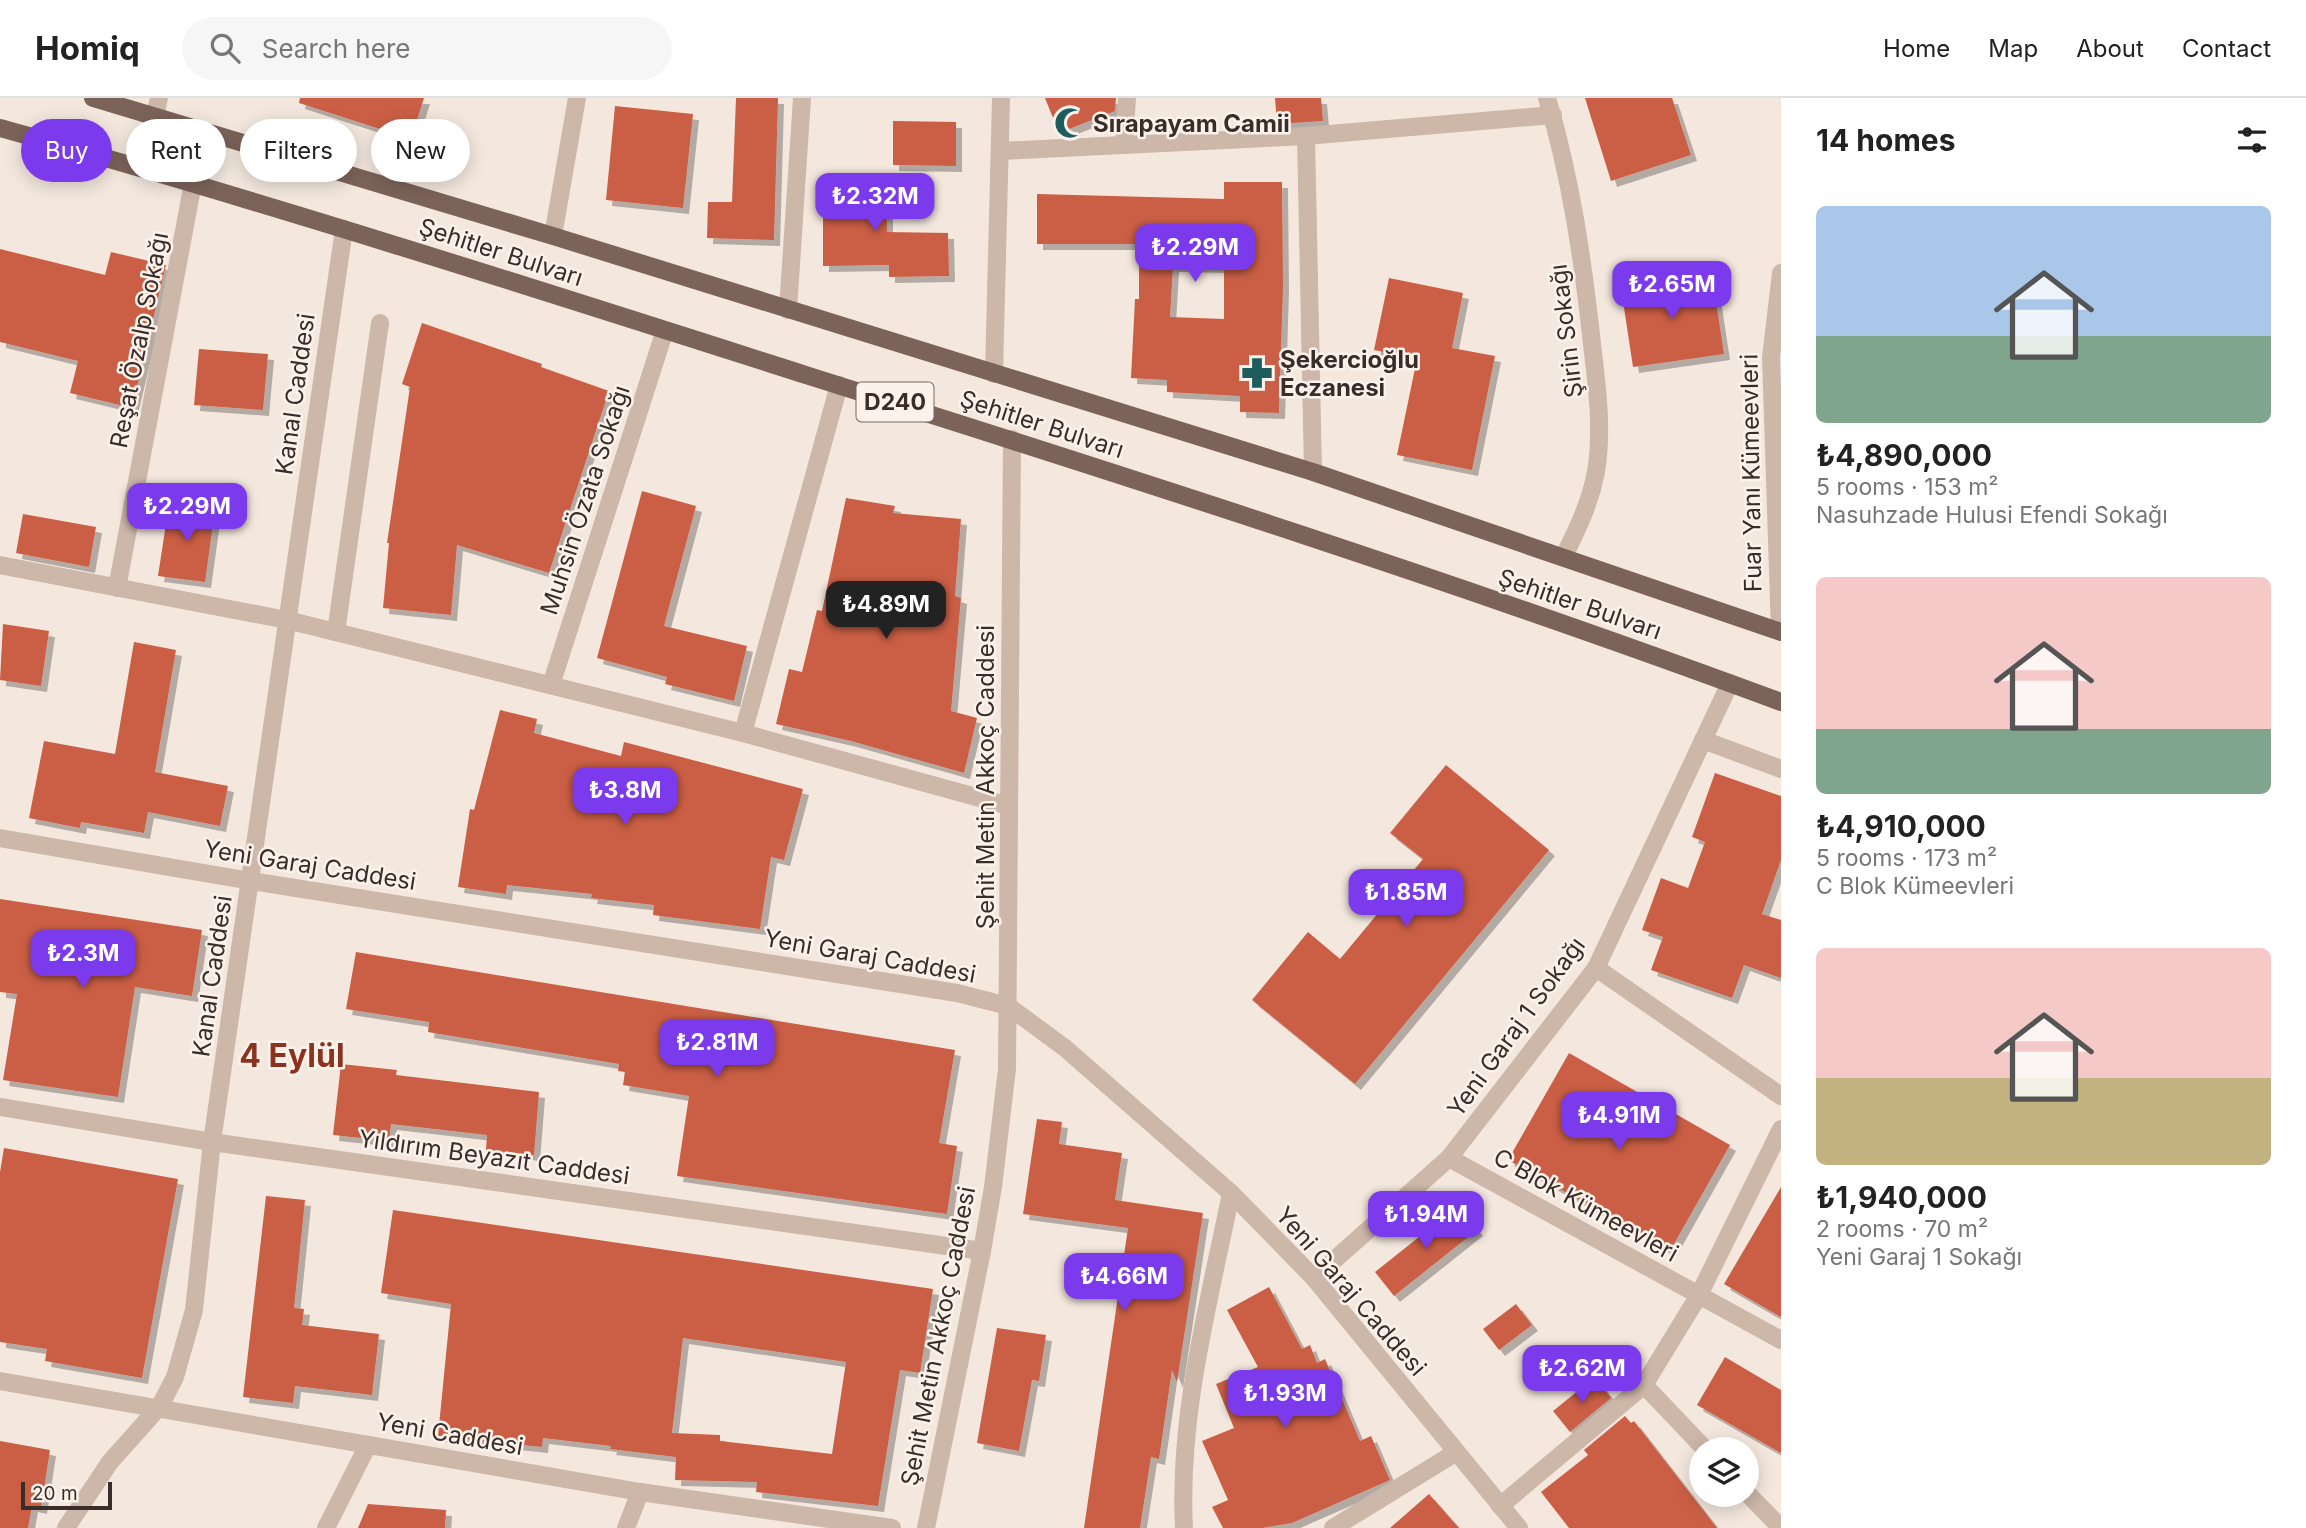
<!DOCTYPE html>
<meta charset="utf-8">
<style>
body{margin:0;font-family:Inter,sans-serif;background:#f6f6f6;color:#222;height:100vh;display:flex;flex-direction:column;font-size:26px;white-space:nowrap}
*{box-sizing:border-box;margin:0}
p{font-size:23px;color:#767676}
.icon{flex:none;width:38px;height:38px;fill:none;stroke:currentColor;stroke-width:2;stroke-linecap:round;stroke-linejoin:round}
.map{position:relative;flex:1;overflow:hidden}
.panel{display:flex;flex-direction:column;background:#fff;width:525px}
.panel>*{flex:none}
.banner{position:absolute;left:21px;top:21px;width:665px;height:63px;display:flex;gap:14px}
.tools{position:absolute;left:1689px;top:1339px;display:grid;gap:14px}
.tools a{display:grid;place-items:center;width:70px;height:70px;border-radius:50%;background:#fff;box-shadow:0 4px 18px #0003;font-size:35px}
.scale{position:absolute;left:21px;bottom:18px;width:91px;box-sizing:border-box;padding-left:7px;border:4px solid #3a2d29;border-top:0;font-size:19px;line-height:24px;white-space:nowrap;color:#3a2d29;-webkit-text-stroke:5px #fbf3eb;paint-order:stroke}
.price{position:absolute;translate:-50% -60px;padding:0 16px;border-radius:14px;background:#7c3aed;color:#fff;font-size:23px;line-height:46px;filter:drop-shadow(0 2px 4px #0008)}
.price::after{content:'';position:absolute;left:50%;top:42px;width:21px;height:16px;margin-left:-10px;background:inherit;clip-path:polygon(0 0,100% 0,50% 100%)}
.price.selected{background:#222;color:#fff}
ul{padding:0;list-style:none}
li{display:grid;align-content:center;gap:14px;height:371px;padding:0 35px}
li span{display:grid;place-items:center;height:217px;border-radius:10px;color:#555}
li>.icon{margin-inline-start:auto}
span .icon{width:126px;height:126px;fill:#fffc;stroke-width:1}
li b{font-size:30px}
h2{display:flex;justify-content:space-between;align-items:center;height:84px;padding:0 35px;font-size:30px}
.chip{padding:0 24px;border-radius:32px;background:#fff;box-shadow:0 4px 18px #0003;font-size:24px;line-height:63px}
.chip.selected{background:#7c3aed;color:#fff}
header{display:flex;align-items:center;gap:42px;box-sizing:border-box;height:98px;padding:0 35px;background:#fff;border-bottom:2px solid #e0e0e0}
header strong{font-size:33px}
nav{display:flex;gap:38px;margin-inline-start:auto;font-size:24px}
.search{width:490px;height:63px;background:#f6f6f6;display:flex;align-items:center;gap:18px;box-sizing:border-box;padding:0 24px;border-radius:38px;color:#767676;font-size:26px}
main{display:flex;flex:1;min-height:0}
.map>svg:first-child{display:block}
.building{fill:#cb5e45;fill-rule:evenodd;filter:url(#shadow)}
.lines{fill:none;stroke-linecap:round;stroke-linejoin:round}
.minor{stroke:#cdb7a9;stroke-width:18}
.major{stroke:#7c635a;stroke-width:18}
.labels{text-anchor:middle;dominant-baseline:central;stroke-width:5;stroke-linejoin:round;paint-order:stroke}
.shield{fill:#fbf3eb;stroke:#746863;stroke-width:2}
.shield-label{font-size:23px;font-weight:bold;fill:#3a2d29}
.poi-label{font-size:24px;font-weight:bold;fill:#3a2d29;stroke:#fbf3eb;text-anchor:start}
.street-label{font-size:24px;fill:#3a2d29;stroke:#fbf3eb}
.district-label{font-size:32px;font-weight:bold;fill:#8c321f;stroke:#fbf3eb}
</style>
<header>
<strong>Homiq</strong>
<div class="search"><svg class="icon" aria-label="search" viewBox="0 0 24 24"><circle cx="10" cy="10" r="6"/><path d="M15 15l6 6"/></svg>Search here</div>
<nav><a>Home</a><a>Map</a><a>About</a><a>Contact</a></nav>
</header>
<main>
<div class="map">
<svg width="1781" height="1430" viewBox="0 0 1781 1430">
<defs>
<filter id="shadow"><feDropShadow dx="6" dy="6" stdDeviation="0" flood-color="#0004"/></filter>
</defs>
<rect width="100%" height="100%" fill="#f4e8de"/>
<g class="building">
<path d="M300,0H424L411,41L299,5Z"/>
<path d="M736,0H778L774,142L707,140L708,104H732Z"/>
<path d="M1045,0H1116L1115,13L1059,35Z"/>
<path d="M1275,0H1321L1323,23L1277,26Z"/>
<path d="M1585,0H1672L1691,57L1611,83Z"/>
<path d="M615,8L693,16L683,110L606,102Z"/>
<path d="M893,23L956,24V68L893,67Z"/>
<path d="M823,80L887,82V134L948,135L949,178L889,179V167L823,168Z"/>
<path d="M1224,84H1282L1283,188L1279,315L1240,314V298L1167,294V282L1131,280L1135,201H1139V146H1037V96L1224,101ZM1173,168L1224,169V221L1170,219Z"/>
<path d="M0,151L105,177L111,154L166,167L132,310L70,295L78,263L0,244Z"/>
<path d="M1712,177L1724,256L1633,269L1621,190Z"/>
<path d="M1389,180L1463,195L1452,250L1495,258L1472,372L1397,357L1417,261L1374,252Z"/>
<path d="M422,225L542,266L541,269L609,293L549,475L457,447L451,517L383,510L389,445H387L410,289L402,286Z"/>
<path d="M199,251L268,256L263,312L194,307Z"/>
<path d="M642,393L696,408L664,528L747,548L734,603L665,586L667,579L597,560Z"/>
<path d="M846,400L895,408L893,415L961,421L955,498L961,500L951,613L977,620L964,675L851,643L776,626L789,571L802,574L817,512L822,513Z"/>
<path d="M169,406L215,412L205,484L158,478Z"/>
<path d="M23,416L96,429L89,469L16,455Z"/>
<path d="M3,526L49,533L41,588L0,582Z"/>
<path d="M134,544L176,552L155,674L228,688L220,728L148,714L144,735L81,724L80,730L29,720L44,643L115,656Z"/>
<path d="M500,612L537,621L534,635L621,658L624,644L803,691L784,762L771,759L760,831L653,817L654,807L591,800L592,796L507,787L506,796L458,789L470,711L474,712Z"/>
<path d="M1446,667L1549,752L1355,986L1252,902L1308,834L1340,861L1423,761L1390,735Z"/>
<path d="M1715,675L1781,698V762L1762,816L1781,822V880L1744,867L1732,900L1651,872L1663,839L1642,832L1661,780L1688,790L1705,744L1692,739Z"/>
<path d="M0,801L202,832L192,898L135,889L118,999L3,982L17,896L0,894Z"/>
<path d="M356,854L955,952L939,1045L957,1048L947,1116L677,1078L689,998L623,987L625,974L618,973L619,966L428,934L429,924L346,911Z"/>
<path d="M1569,955L1730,1047L1670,1153L1508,1062Z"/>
<path d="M341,966L397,972L396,977L539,994L534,1057L486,1052L487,1037L391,1026L389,1043L333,1037Z"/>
<path d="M1037,1021L1062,1024L1059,1046L1122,1055L1115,1102L1203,1115L1177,1284L1172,1272L1159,1361L1151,1359L1140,1430H1084L1128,1130L1023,1116Z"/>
<path d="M4,1050L178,1081L142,1280L45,1263L47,1251L0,1244V1074Z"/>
<path d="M1781,1089V1219L1724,1186Z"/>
<path d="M266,1098L305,1102L294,1210L304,1211L302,1227L379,1236L372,1297L295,1288L293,1305L243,1299Z"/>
<path d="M1458,1108L1477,1132L1394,1198L1375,1174Z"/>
<path d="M393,1112L933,1191L920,1275L900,1272L878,1408L756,1394L757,1384L675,1382L676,1359L610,1351L611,1348L543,1340L542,1349L438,1338L451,1206L381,1195ZM683,1240L846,1264L832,1356L720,1343V1337L672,1335Z"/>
<path d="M1269,1189L1302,1251L1310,1247L1317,1265L1325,1261L1360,1343L1371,1338L1390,1382L1292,1425L1262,1430H1223L1212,1409L1228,1402L1202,1343L1234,1330L1216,1286L1258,1269L1227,1212Z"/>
<path d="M1516,1206L1532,1227L1499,1252L1483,1231Z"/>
<path d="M997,1230L1046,1237L1039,1283L1032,1282L1019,1353L977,1345Z"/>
<path d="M1725,1259L1781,1292V1355L1697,1307Z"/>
<path d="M1595,1279L1611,1300L1570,1334L1553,1313Z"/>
<path d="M1625,1318L1631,1325L1634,1323L1717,1430H1569L1541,1394L1588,1357L1584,1352Z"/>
<path d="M0,1343L50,1352L41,1410L32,1408L28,1430H0Z"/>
<path d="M1429,1396L1459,1430H1390Z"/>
<path d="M368,1406L446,1412L445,1430H358Z"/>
</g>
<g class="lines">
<g class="minor">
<path d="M1547,0C1571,80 1583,163 1592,246C1597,289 1603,331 1596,374C1590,405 1578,430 1564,458"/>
<path d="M155,18L159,0"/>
<path d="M1306,38L1313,374"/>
<path d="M1124,47L1127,0"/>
<path d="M1000,53L1306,38L1553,17"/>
<path d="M553,138L577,0"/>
<path d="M788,212L802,0"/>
<path d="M994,276L1001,0"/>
<path d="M0,467L287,522L743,635L1009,708"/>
<path d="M117,490L193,85"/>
<path d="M1780,533L1771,259L1781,175"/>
<path d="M336,534L380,225"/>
<path d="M551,587L665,232"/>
<path d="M743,635L839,287"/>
<path d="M1703,642L1781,671"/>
<path d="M0,740L251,783L957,895L1008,908L1065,950L1231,1095L1314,1180L1519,1430"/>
<path d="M1596,870L1781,998"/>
<path d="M0,1009L212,1044L982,1153"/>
<path d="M1449,1060L1781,1242"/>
<path d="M1314,1180L1449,1060L1596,870L1730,585"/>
<path d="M0,1283L640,1394L892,1430"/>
<path d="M1644,1287L1705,1351"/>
<path d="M1746,1394L1781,1430"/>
<path d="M1500,1408L1644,1287L1699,1197L1781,1031"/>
<path d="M66,1430L110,1364L160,1308L175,1279L194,1212L212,1044L344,131"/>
<path d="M326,1430L368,1347"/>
<path d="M626,1430L640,1394"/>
<path d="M926,1430L982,1153L993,1089L1007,971L1012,341"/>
<path d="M1184,1430C1178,1317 1209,1205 1231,1095"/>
<path d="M1333,1430L1455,1355"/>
</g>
<g class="major">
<path d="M93,0L553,138L1313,374L1781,534"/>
<path d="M0,30C272,106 540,192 809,278C1135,381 1460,485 1781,604"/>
</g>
</g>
<defs>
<symbol id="mosque-bare" viewBox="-9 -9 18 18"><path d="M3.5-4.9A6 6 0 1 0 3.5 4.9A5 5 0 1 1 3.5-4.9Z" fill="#1d5d5d" stroke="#fbf3eb" stroke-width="2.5" paint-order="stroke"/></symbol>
<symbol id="pharmacy-bare" viewBox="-9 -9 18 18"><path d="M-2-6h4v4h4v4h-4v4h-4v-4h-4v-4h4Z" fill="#1d5d5d" stroke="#fbf3eb" stroke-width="2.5" paint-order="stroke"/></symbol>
</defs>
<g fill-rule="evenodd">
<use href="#mosque-bare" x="1048" y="3" width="44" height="44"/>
<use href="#pharmacy-bare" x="1235" y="253" width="44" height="44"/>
</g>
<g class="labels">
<rect class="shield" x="856.5" y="284.5" width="77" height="39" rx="5"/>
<g class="shield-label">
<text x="895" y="304">D240</text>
</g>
<g class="poi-label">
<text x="1093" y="25">Sırapayam Camii</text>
<text x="1280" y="261">Şekercioğlu<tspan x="1280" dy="28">Eczanesi</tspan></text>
</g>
<g class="street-label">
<text transform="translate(501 154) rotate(18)">Şehitler Bulvarı</text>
<text transform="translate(1566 233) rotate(-97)">Şirin Sokağı</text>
<text transform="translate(139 242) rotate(-79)">Reşat Özalp Sokağı</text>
<text transform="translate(295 296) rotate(-82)">Kanal Caddesi</text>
<text transform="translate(1042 326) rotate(18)">Şehitler Bulvarı</text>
<text transform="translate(1751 375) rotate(-91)">Fuar Yanı Kümeevleri</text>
<text transform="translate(585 402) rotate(-72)">Muhsin Özata Sokağı</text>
<text transform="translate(1580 506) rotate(19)">Şehitler Bulvarı</text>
<text transform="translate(985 679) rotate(-90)">Şehit Metin Akkoç Caddesi</text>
<text transform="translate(310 767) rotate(9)">Yeni Garaj Caddesi</text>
<text transform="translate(870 858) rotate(10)">Yeni Garaj Caddesi</text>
<text transform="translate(212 878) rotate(-82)">Kanal Caddesi</text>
<text transform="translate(1516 929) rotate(-54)">Yeni Garaj 1 Sokağı</text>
<text transform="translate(494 1059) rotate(8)">Yıldırım Beyazıt Caddesi</text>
<text transform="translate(1586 1107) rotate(29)">C Blok Kümeevleri</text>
<text transform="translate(1351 1193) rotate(49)">Yeni Garaj Caddesi</text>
<text transform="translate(938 1238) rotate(-79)">Şehit Metin Akkoç Caddesi</text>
<text transform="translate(450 1336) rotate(10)">Yeni Caddesi</text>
</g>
<g class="district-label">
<text x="292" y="957">4 Eylül</text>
</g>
</g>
</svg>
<div class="tools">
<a><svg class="icon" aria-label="layers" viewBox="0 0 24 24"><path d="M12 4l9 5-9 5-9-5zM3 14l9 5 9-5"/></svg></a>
</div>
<div class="scale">20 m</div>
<b class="price" style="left:875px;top:135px">₺2.32M</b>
<b class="price" style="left:1195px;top:186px">₺2.29M</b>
<b class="price" style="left:1672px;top:223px">₺2.65M</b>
<b class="price" style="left:187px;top:445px">₺2.29M</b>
<b class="price selected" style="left:886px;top:543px">₺4.89M</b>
<b class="price" style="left:625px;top:729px">₺3.8M</b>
<b class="price" style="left:1406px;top:831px">₺1.85M</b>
<b class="price" style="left:83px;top:892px">₺2.3M</b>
<b class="price" style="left:717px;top:981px">₺2.81M</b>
<b class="price" style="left:1619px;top:1054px">₺4.91M</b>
<b class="price" style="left:1426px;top:1153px">₺1.94M</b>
<b class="price" style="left:1124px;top:1215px">₺4.66M</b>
<b class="price" style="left:1582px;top:1307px">₺2.62M</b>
<b class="price" style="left:1285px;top:1332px">₺1.93M</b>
<div class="banner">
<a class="chip selected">Buy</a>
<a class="chip">Rent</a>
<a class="chip">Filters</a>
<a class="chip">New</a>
</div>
</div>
<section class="panel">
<h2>14 homes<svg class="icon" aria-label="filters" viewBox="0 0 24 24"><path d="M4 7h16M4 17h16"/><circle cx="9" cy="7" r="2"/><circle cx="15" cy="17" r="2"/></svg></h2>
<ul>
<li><span style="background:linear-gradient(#a9c7e8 60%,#7fa58c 0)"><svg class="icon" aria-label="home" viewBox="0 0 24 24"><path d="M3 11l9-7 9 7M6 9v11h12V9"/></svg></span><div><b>₺4,890,000</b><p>5 rooms · 153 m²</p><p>Nasuhzade Hulusi Efendi Sokağı</p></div></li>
<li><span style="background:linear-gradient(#f6c9c9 70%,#7fa58c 0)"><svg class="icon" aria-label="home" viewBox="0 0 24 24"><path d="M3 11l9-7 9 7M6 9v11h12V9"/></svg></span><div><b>₺4,910,000</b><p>5 rooms · 173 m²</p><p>C Blok Kümeevleri</p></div></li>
<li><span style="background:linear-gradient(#f6c9c9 60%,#c2b280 0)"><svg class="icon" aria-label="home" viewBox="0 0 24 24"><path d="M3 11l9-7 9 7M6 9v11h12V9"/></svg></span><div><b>₺1,940,000</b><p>2 rooms · 70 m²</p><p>Yeni Garaj 1 Sokağı</p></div></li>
</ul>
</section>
</main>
